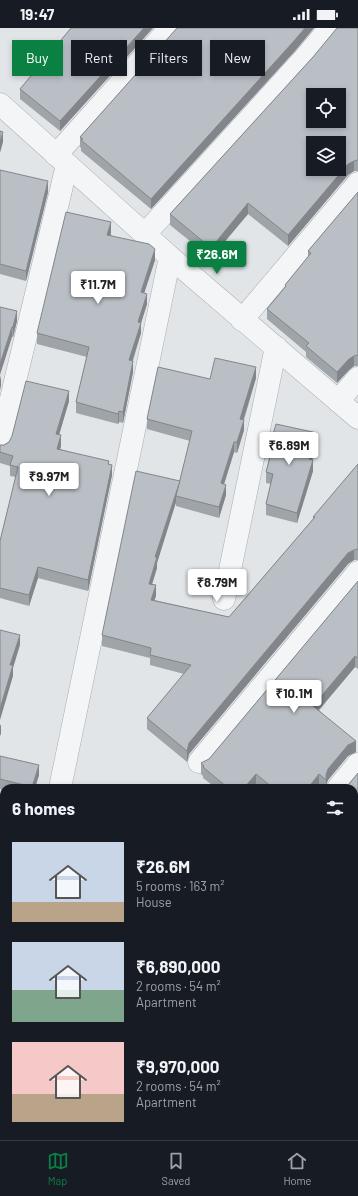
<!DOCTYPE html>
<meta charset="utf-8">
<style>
body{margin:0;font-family:Barlow,sans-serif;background:#20242c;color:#f1f3f6;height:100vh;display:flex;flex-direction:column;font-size:15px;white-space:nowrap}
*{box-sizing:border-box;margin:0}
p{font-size:13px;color:#9ea1a6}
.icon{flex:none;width:22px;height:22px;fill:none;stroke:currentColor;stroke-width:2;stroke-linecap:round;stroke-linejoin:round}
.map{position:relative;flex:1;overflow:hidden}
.drawer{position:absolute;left:0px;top:756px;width:358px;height:356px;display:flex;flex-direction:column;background:#171b24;border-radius:12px 12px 0 0;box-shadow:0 2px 6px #0003}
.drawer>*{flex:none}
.guide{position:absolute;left:12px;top:12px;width:334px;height:36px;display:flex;gap:8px}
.tools{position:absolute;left:306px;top:60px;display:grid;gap:8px}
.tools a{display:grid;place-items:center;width:40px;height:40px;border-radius:0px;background:#171b24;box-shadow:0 2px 6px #0003;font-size:20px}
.price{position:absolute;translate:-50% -34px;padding:0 9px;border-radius:4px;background:#fff;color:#222;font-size:13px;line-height:26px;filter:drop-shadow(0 1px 2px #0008)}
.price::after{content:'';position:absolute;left:50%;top:24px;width:12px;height:9px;margin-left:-6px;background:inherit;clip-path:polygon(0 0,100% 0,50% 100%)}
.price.current{background:#0b8043;color:#fff}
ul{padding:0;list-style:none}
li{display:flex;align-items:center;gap:12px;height:100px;padding:0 12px}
li span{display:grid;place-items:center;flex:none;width:112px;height:80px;border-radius:0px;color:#555}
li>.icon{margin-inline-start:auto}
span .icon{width:48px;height:48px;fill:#fffc;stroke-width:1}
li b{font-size:17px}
h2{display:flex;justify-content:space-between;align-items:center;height:48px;padding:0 12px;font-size:17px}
.tag{padding:0 14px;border-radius:0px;background:#171b24;box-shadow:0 2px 6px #0003;font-size:14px;line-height:36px}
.tag.current{background:#0b8043;color:#fff}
.status{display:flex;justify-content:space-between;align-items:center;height:28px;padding:0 20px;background:#171b24;direction:ltr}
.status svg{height:11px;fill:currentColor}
.tab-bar{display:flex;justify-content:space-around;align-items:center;height:56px;border-top:1px solid #363941;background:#171b24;font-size:11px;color:#9ea1a6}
.tab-bar a{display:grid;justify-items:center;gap:2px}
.tab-bar .current{color:#0b8043}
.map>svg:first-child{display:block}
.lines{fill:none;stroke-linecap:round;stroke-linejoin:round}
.minor-casing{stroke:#a7adb2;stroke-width:23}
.minor{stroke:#f4f5f7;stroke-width:22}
.wall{fill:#9fa4a9}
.shaded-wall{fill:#82868a}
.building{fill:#b9bfc5;stroke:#82868a;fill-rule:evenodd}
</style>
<div class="status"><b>19:47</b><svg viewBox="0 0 49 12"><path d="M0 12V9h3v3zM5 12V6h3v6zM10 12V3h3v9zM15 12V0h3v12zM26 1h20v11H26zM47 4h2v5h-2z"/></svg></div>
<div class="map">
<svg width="358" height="1112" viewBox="0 0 358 1112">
<rect width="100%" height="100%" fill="#e1e5e8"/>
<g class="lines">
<defs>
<g id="minor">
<path d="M0,76L170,229L358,390"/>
<path d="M56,127L170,0"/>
<path d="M145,206L303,32L330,0"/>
<path d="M242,292L358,155"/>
<path d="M338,373L358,350"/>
<path d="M0,416L67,137"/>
<path d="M224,571L276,319"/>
<path d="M199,734L358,544"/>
<path d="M60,760L170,229"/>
<path d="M338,760L358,736"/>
<path d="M0,787L4,788"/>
<path d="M0,995L4,978"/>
</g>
</defs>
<use href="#minor" class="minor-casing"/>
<use href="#minor" class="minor"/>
</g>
<g class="wall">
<path d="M71,0H153L60,103L20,71V61Z"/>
<path d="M177,0H314L294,24L151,181L81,123V120L80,119V109Z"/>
<path d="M358,0V143H354L348,147L288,218L248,186L211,230L170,197V186L313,29Z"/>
<path d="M0,142L48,164L26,253L0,246Z"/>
<path d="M358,164V338H354L349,342L337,355L306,329V324L267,291V281L285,260V257L308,229V223Z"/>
<path d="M111,205V207L155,232L144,265L147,276L141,295V305L133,333V344L123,395L119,394L118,396L76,385V374L87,329L37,316V305Z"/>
<path d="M0,279L17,293L13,309H12Z"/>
<path d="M256,350L244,392V402L237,425L234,424L224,456L226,467L219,490L176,478V474L157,535V540L152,556L156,568L154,572L229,589L313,491V489L358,436V532H354L348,536L189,726L187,734L147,701V690L184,646L150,637V630L102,618V607L180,453L190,413L147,401V391L210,351Z"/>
<path d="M69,373L59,407L61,418L60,421L109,436L112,447L88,563L38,550L29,578L0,570V513L16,449L10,448V438L0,435V417H4Z"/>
<path d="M317,416L312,432L313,443L297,495L266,487V476L271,456L266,455V444L270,427V417Z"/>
<path d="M358,553V641L355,639L319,682L356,724L348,728L328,752L326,757V760H323L319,757L317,760H260L256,756L253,760H216L203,750V748L201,746V735L209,731Z"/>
<path d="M0,728L39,747L35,760H4V762L0,761Z"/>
<path d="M358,745V789L354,786V760L348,757Z"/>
</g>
<g class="shaded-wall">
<path d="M144,0H153L60,103V93Z"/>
<path d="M305,0H314L294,24L151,181V171Z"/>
<path d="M3,104V114L0,125V114Z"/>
<path d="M354,133V143L348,147L288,218V207L348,136Z"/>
<path d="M48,153V164L26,253V243Z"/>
<path d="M248,175V186L211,230V220Z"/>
<path d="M111,194V205L107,217V207Z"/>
<path d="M155,221V232L141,275V264Z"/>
<path d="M147,266V276L141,295V305L129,343V332L138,294Z"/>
<path d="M17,283V293L13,309V299Z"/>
<path d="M12,299V309L0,347V336Z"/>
<path d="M354,328V338L349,342L337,355V344L349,331Z"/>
<path d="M133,333V344L123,395V384Z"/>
<path d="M256,339V350L240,402V391Z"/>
<path d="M1,347V358L0,362V352Z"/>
<path d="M69,363V373L56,417V406Z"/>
<path d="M119,383V394L118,396V386Z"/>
<path d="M244,392V402L237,425V414Z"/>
<path d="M317,405V416L309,442V431Z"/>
<path d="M61,407V418L57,431V421Z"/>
<path d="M234,414V424L221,466V455Z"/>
<path d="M313,432V443L297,495V485Z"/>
<path d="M112,437V447L88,563V552Z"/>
<path d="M180,453L176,468V474L157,535V540L149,566V556L155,529Z"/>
<path d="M226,457V467L219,490V479Z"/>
<path d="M354,522V532L348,536L189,726L187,734V723L189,715L348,525Z"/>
<path d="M38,539V550L29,578V567Z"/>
<path d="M156,557V568L151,582V572Z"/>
<path d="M20,607V617L13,640V648L0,692V681L10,637Z"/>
<path d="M355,628V639L313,689V678Z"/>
<path d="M1,696V706L0,708V698Z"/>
<path d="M356,713V724L348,728L328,752L326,757V747L328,741L348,717Z"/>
<path d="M39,737V747L35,760H32Z"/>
<path d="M256,746V756L253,760H244Z"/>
<path d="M319,746V757L317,760H308Z"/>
<path d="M4,875V885L0,904V893Z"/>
</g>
<g class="building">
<path d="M71,0H144L60,93L20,61Z"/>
<path d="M177,0H305L294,13L151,171L81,112L83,111L80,109Z"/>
<path d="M337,0H358V132L354,133L348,136L288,207L248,175L211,220L170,186L313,29ZM313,67H339V93H313ZM313,115H339V141H313Z"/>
<path d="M0,103L3,104L0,114Z"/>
<path d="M0,142L48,153L26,243L0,236Z"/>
<path d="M358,164V327L354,328L349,331L337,344L306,318L309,315L267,281L286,258L285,257L311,225L308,223Z"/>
<path d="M66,184L111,194L107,207L149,216L155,221L141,264L147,266L138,294L141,295L129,332L133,333L123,384L119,383L118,386L76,374L89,319L37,305Z"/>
<path d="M0,279L17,283L13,299H12L0,336Z"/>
<path d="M215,330L256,339L240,391L244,392L237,414H234L221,455L226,457L219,479L176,468L192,403L147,391L158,339L210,351Z"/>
<path d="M26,353L69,363L56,406L61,407L57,421L109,433L108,436L112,437L88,552L38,539L29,567L0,560V513L18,439L10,437L13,428L0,424V417H4L9,414L12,408Z"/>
<path d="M276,396L317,405L309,431L313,432L297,485L266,476L273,446L266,444L273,418L270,417Z"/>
<path d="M358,436V521L354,522L348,525L189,715L187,723L147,690L191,637L150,627L151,620L102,607L136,443L180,453L155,529H157L149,556L156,557L151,572L229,589L315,489H313Z"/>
<path d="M358,553V630L355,628L313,678L356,713L348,717L328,741L326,747V752L319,746L308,760H273L256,746L244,760H228L203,739L204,738L201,735L209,731Z"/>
<path d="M0,602L20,607L10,637H13L0,681Z"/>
<path d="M0,728L39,737L32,759L0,751Z"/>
<path d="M358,745V779L354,775V760H344L348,757Z"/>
<path d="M0,864L4,865V875L0,893Z"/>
</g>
</svg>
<div class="tools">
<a><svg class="icon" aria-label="locate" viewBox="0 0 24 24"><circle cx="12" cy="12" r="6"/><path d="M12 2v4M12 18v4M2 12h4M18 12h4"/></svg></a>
<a><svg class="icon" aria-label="layers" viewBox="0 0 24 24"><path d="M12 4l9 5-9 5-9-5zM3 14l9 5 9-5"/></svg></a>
</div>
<b class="price current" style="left:217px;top:247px">₹26.6M</b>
<b class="price" style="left:98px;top:277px">₹11.7M</b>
<b class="price" style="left:289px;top:438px">₹6.89M</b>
<b class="price" style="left:49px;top:469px">₹9.97M</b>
<b class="price" style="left:217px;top:575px">₹8.79M</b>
<b class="price" style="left:294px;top:686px">₹10.1M</b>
<div class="guide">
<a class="tag current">Buy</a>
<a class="tag">Rent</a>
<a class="tag">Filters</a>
<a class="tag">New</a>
</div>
<section class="drawer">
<h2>6 homes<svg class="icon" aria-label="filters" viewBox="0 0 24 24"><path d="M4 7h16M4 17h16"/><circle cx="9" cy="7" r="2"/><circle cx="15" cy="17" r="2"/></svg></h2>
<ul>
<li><span style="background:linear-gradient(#c9d6e8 75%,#b9a48a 0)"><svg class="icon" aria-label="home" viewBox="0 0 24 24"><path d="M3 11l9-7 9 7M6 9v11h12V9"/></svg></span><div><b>₹26.6M</b><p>5 rooms · 163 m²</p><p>House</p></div></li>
<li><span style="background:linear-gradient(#c9d6e8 60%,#7fa58c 0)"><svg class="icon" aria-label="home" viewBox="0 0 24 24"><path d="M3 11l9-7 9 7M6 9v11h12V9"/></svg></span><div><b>₹6,890,000</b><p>2 rooms · 54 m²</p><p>Apartment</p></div></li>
<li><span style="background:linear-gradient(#f6c9c9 65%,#b9a48a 0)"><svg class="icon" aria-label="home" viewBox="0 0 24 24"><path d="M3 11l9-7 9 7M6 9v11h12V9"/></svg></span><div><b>₹9,970,000</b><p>2 rooms · 54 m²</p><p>Apartment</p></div></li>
</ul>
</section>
</div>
<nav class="tab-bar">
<a class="current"><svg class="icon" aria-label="map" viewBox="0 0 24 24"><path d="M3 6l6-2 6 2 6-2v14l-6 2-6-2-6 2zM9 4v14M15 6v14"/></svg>Map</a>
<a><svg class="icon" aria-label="saved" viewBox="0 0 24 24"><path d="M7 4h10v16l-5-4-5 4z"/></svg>Saved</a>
<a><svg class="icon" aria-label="home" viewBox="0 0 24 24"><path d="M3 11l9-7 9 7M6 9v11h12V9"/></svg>Home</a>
</nav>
